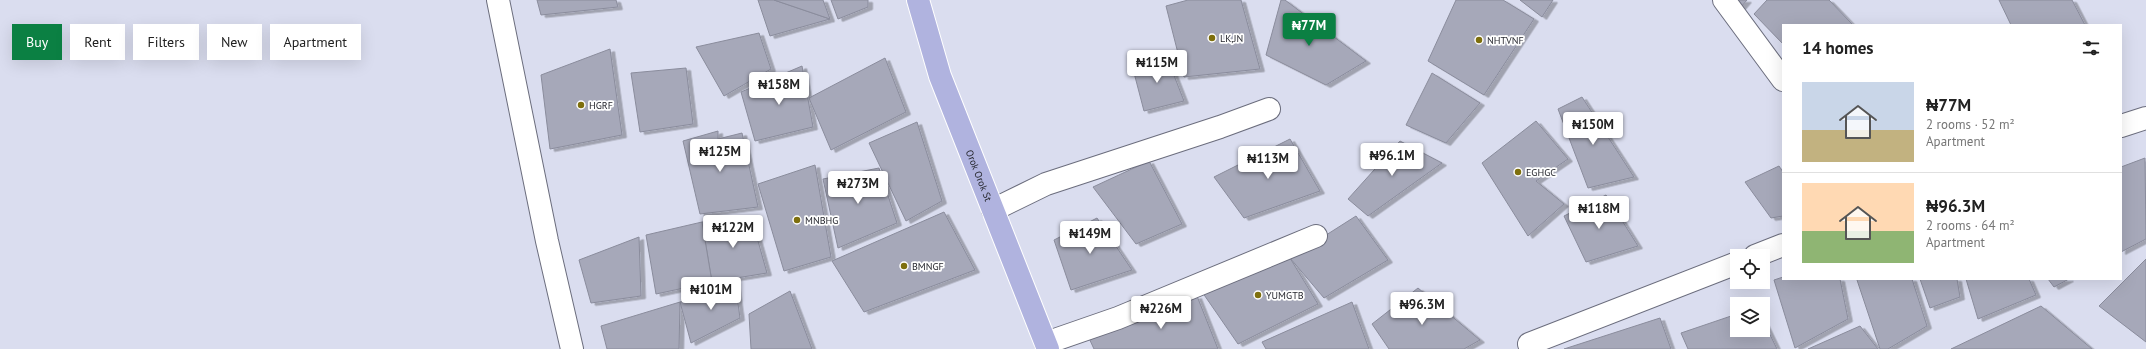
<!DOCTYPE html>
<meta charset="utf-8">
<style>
body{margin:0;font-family:"PT Sans",sans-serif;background:#f6f6f6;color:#222;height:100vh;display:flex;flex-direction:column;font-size:15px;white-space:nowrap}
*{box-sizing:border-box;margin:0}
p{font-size:13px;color:#767676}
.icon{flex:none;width:22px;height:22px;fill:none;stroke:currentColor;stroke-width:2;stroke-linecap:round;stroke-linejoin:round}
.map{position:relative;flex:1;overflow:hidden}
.details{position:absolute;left:1782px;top:24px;width:340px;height:256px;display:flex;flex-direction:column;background:#fff;border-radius:0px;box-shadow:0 4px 16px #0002}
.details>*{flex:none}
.banner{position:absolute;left:12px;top:24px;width:380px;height:36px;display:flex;gap:8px}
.tools{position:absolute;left:1730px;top:249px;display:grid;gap:8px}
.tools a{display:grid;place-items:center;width:40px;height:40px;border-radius:0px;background:#fff;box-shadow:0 4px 16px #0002;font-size:20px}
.price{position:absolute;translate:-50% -34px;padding:0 9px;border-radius:4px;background:#fff;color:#222;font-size:13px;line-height:26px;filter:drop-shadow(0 1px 2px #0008)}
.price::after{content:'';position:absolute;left:50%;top:24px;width:12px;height:9px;margin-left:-6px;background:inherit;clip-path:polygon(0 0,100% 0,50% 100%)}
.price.active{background:#0b8043;color:#fff}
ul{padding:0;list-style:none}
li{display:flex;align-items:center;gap:12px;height:100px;padding:0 20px}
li+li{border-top:1px solid #e0e0e0}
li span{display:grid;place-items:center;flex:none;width:112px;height:80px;border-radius:0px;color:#555}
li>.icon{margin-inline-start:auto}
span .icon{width:48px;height:48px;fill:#fffc;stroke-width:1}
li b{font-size:17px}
h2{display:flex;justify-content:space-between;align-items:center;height:48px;padding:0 20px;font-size:17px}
.chip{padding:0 14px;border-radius:0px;background:#fff;box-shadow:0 4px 16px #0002;font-size:14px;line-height:36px}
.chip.active{background:#0b8043;color:#fff}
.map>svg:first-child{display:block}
.building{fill:#a6a8b9;stroke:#8a8c9c;filter:url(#shadow)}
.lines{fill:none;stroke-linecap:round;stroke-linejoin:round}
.minor-casing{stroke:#6b6d7d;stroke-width:24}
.major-casing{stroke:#fff;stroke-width:24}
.minor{stroke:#fff;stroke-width:22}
.major{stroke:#b0b3df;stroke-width:22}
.poi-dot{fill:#7e6f0d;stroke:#fff;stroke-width:1.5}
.labels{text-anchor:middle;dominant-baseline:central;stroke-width:3.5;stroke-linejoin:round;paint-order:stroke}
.poi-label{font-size:10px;fill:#26272e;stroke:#fff;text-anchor:start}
.street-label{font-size:10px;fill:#26272e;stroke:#fff}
</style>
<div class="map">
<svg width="2146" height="349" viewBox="0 0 2146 349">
<defs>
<filter id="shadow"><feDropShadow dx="4.5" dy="2.5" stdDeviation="0" flood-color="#0004"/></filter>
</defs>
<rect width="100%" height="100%" fill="#daddef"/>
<g class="building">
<path d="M537,0H616L618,7L541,15Z"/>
<path d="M758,0H774L830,19L770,36Z"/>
<path d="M774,0H823L830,19Z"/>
<path d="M831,0H868V7L838,19Z"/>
<path d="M1188,0H1241L1260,69L1184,77L1166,6Z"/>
<path d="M1281,0H1285L1366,61L1326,85L1266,55Z"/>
<path d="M1456,0H1503L1534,19L1484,95L1428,61Z"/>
<path d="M1520,0H1553L1542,17Z"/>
<path d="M1736,0H1747L1741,7Z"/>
<path d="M1767,0H1829L1853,25H1783V44L1754,14Z"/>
<path d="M1999,0H2072L2085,25H2011Z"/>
<path d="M759,33L771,69L724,96L696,47Z"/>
<path d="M610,49L622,135L550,149L541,75Z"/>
<path d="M1166,55L1184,101L1144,111L1133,69Z"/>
<path d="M885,58L906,112L831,150L809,98Z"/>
<path d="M802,66L813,127L755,141L741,92Z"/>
<path d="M686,68L693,124L640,132L631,73Z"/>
<path d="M1432,73L1480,103L1446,143L1406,125Z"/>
<path d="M1582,97L1634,177L1588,188L1558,109Z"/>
<path d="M1536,121L1568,159L1536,181L1564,204L1528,236L1482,163Z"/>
<path d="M917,122L942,201L906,221L869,143Z"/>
<path d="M718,131V139L742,133L758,207L700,214L683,141Z"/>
<path d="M1290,139L1320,191L1244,218L1214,177Z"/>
<path d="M1400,141L1442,163L1368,216L1348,199Z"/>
<path d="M2145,158L2146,239L2121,252V167Z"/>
<path d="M1149,161L1182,224L1136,244L1093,187Z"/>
<path d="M815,165L831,257L784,271L758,184Z"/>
<path d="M1779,166L1783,172V216L1771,218L1745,182Z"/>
<path d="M879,168L897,223L838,248L823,179Z"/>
<path d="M1606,195L1638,246L1586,262L1564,216Z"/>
<path d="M944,212L975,270L864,312L832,261Z"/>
<path d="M751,216L767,273L712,282L702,222Z"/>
<path d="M1356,216L1388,260L1324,298L1290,258Z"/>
<path d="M1097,218L1132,270L1071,290L1054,240Z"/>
<path d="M702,222L712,282L656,294L646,235Z"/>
<path d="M639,237L641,296L591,303L579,260Z"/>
<path d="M1290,258L1318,304L1238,344L1198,286Z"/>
<path d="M2146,259V342L2099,306Z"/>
<path d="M1783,277V279H1840L1848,319L1795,348L1774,280Z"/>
<path d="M1859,279H1912L1927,326L1888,349H1880L1857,280Z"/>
<path d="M1920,279H1957L1960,297L1930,308Z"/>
<path d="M1966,279H2029L2036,295L1978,319Z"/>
<path d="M2048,279H2069L2054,287Z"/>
<path d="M735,282L740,318L691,343L680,302Z"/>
<path d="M1418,288L1480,340L1464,349H1389L1372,324Z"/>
<path d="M790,291L812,349H751L749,314Z"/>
<path d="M1197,296L1218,349H1094L1088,336Z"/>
<path d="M680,302L679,349H607L601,326Z"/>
<path d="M1352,302L1369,349H1266L1262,342Z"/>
<path d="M2041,306L2092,349H1951Z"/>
<path d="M1737,314V330H1763V320L1777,349H1688L1681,333Z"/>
<path d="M1660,318L1671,349H1564Z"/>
<path d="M1860,326L1878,349H1808Z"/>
</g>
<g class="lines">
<defs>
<g id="minor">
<path d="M498,0L547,241L572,349"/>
<path d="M1724,0L1783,80"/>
<path d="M2121,126L2146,118"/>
<path d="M993,210L1046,184L1220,127L1269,109"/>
<path d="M1755,256L1783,245"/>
<path d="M1046,343L1118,318L1316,236"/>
<path d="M1529,344L1737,263"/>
</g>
<g id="major">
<path id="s1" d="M918,0L940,76L1048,349"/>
</g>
</defs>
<use href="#minor" class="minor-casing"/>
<use href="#major" class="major-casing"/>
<use href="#minor" class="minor"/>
<use href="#major" class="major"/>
</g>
<g class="poi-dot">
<circle cx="1212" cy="38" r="4"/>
<circle cx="1479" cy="40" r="4"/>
<circle cx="581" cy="105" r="4"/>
<circle cx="1518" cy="172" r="4"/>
<circle cx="797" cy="220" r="4"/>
<circle cx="904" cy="266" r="4"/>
<circle cx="1258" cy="295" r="4"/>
</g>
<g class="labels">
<g class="poi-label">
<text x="1220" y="38">LK,JN</text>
<text x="1487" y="40">NHTVNF</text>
<text x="589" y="105">HGRF</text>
<text x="1526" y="172">EGHGC</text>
<text x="805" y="220">MNBHG</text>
<text x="912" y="266">BMNGF</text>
<text x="1266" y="295">YUMGTB</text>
</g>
<g class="street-label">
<text stroke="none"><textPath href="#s1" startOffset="186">Orok Orok St</textPath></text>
</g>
</g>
</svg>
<div class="tools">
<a><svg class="icon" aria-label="locate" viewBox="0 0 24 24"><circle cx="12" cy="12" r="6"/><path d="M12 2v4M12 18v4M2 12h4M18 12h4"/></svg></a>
<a><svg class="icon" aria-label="layers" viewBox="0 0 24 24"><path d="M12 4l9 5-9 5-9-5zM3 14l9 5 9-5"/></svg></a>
</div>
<b class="price active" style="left:1309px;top:47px">₦77M</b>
<b class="price" style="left:1157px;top:84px">₦115M</b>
<b class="price" style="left:779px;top:106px">₦158M</b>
<b class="price" style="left:1593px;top:146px">₦150M</b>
<b class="price" style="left:720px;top:173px">₦125M</b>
<b class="price" style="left:1392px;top:177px">₦96.1M</b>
<b class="price" style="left:1268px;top:180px">₦113M</b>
<b class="price" style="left:858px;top:205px">₦273M</b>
<b class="price" style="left:1599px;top:230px">₦118M</b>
<b class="price" style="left:733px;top:249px">₦122M</b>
<b class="price" style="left:1090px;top:255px">₦149M</b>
<b class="price" style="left:711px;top:311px">₦101M</b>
<b class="price" style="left:1422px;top:326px">₦96.3M</b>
<b class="price" style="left:1161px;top:330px">₦226M</b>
<div class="banner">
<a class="chip active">Buy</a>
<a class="chip">Rent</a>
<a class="chip">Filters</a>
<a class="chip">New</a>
<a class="chip">Apartment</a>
</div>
<section class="details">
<h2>14 homes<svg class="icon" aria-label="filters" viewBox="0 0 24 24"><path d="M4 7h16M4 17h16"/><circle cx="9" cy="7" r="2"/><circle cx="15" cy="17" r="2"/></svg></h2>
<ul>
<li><span style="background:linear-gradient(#c9d6e8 60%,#c2b280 0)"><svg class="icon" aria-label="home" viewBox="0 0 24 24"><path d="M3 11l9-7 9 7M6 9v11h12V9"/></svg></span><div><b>₦77M</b><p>2 rooms · 52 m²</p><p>Apartment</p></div></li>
<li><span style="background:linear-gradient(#ffd9b3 60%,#8fb573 0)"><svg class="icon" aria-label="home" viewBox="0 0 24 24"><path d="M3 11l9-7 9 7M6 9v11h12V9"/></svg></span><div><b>₦96.3M</b><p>2 rooms · 64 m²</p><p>Apartment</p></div></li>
</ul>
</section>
</div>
